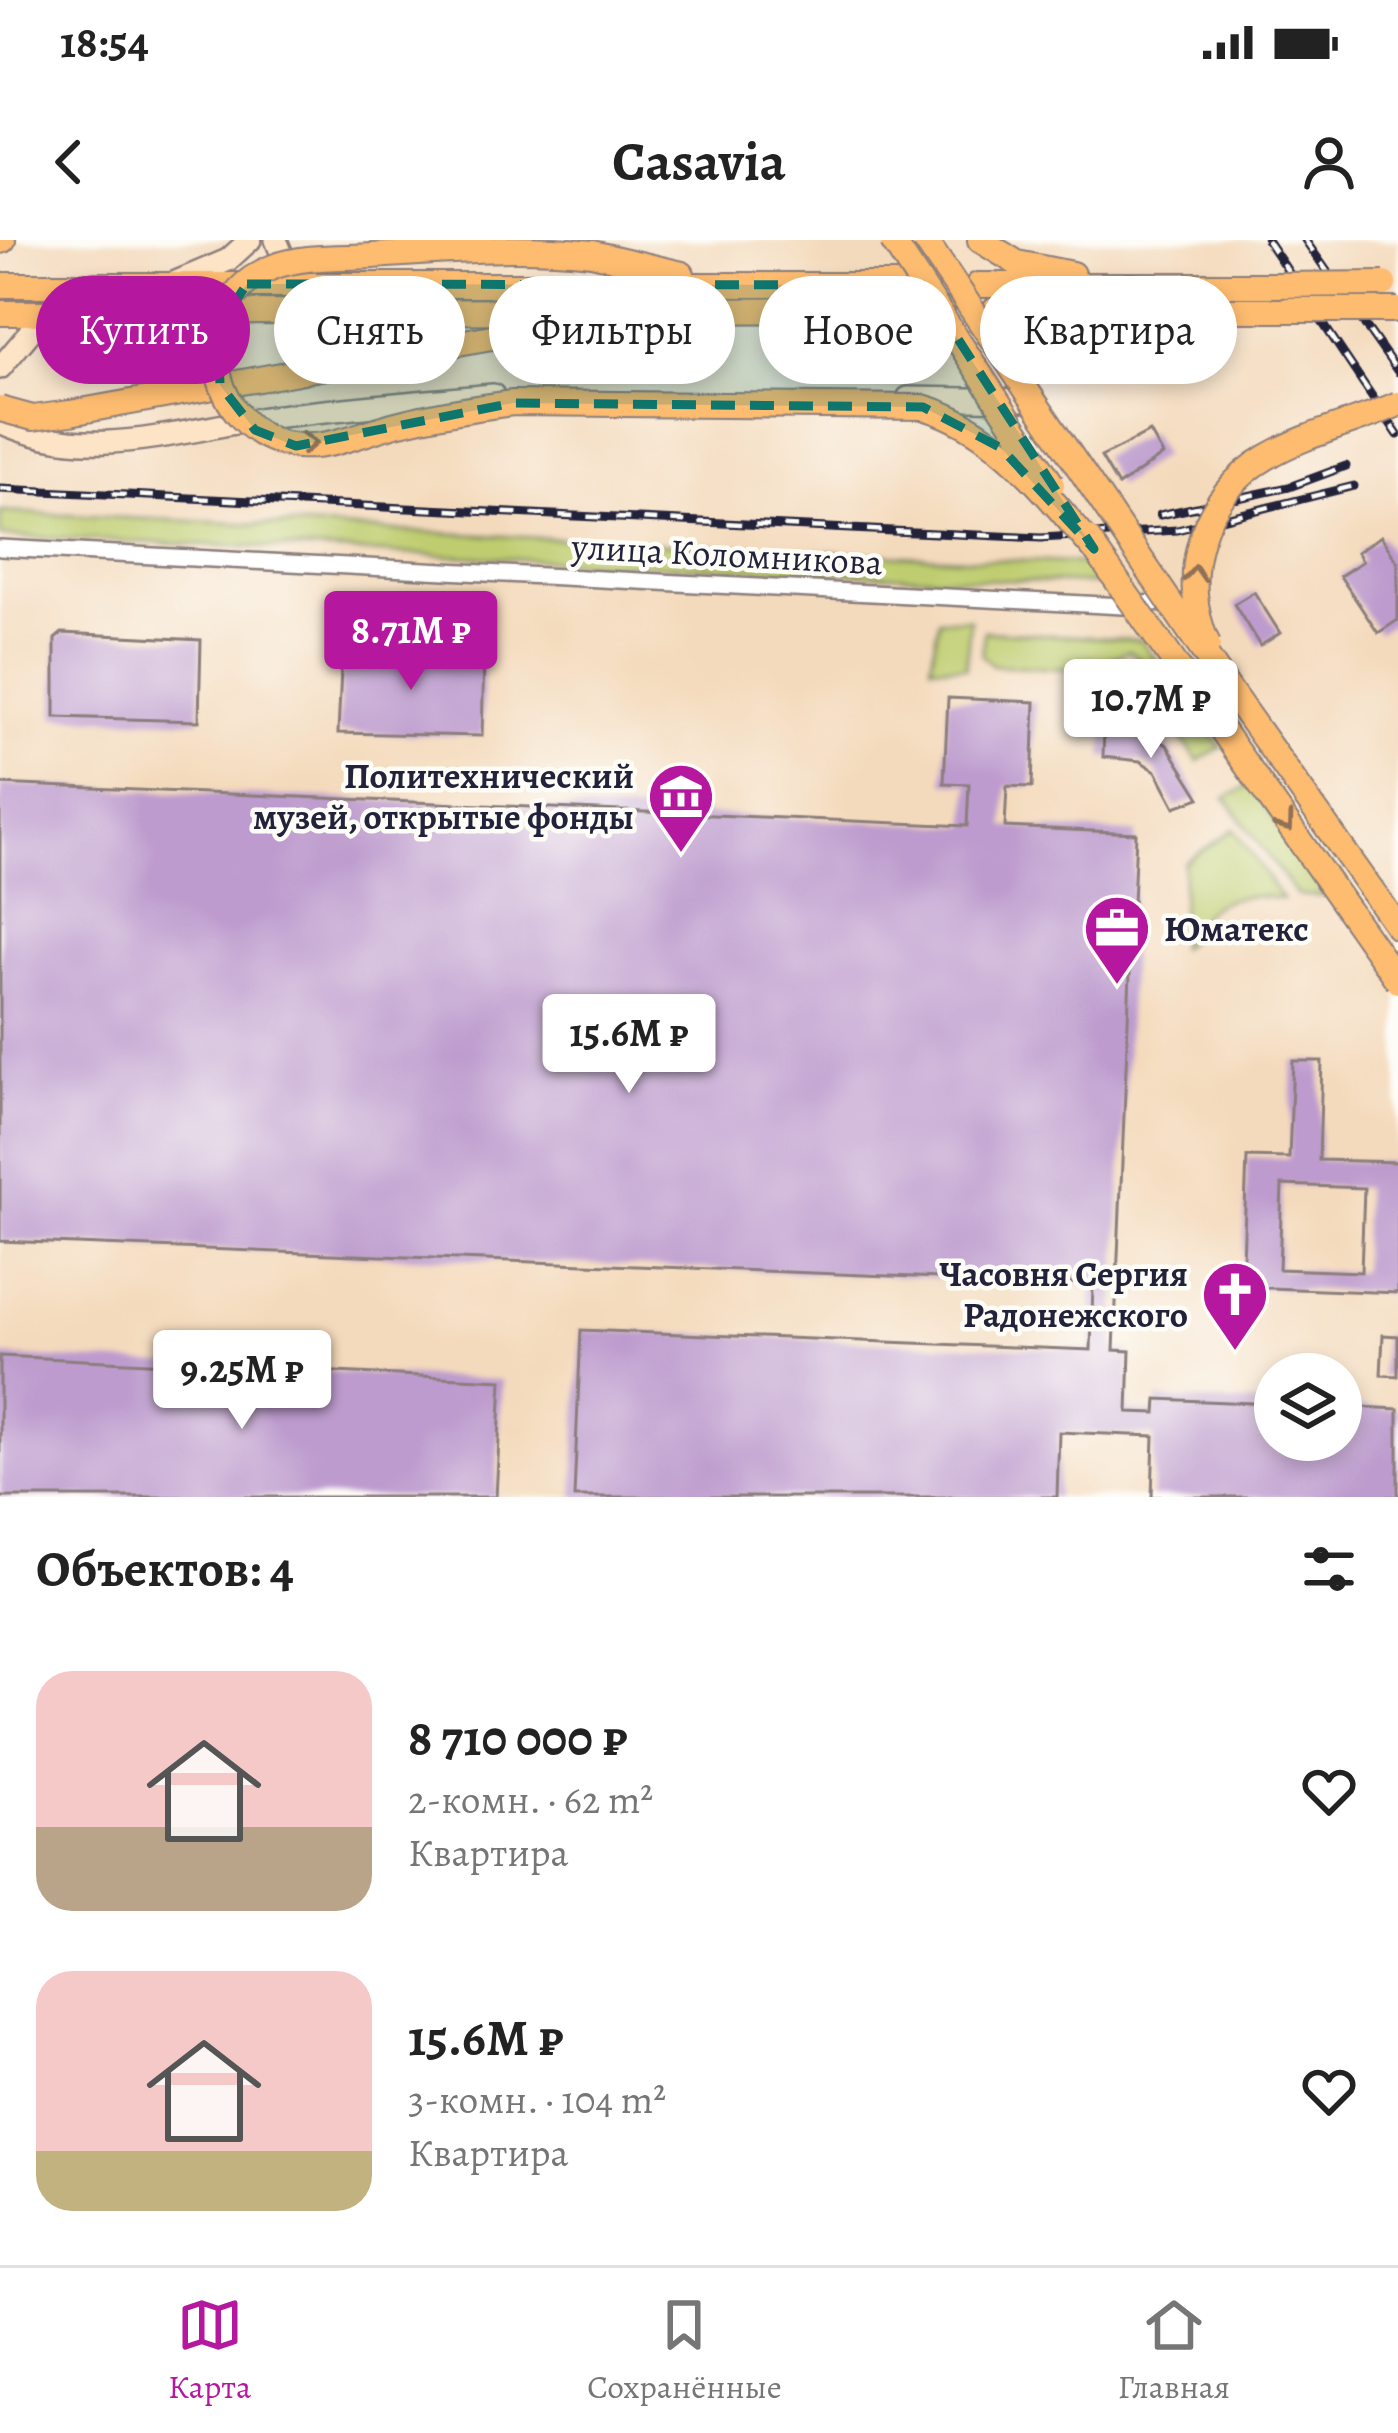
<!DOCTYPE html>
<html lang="ru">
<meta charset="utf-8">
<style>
body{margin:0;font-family:Alegreya,serif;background:#f2f2f2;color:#222;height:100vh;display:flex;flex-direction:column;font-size:45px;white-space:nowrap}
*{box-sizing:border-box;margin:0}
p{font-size:39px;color:#767676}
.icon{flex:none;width:66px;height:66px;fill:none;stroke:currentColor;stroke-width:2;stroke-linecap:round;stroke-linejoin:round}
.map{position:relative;height:1257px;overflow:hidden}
.sheet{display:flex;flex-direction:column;background:#fff;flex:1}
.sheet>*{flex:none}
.guide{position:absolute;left:36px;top:36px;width:1326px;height:108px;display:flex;gap:24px}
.buttons{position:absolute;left:1254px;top:1113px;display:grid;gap:24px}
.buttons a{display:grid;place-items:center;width:108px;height:108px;border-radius:50%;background:#fff;box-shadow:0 6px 18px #0003;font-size:60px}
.price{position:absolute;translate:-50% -102px;padding:0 27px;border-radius:12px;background:#fff;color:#222;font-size:39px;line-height:78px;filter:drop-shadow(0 3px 6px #0008)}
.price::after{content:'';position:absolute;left:50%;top:72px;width:36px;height:27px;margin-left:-18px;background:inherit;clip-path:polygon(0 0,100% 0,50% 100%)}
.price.on{background:#b5179e;color:#fff}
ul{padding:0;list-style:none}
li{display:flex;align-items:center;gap:36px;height:300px;padding:0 36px}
li span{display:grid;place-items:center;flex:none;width:336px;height:240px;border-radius:36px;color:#555}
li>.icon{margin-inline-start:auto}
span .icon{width:144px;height:144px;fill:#fffc;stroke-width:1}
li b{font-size:51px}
h2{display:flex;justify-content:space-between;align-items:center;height:144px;padding:0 36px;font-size:51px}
.tag{padding:0 42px;border-radius:54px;background:#fff;box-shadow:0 6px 18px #0003;font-size:42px;line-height:108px}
.tag.on{background:#b5179e;color:#fff}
.status{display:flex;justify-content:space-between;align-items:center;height:84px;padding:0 60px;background:#fff;direction:ltr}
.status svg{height:33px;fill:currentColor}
header{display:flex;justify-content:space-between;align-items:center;height:156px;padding:0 36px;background:#fff;font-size:54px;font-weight:700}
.tabs{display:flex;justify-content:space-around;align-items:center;height:168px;border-top:3px solid #e0e0e0;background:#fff;font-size:33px;color:#767676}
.tabs a{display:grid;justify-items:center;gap:6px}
.tabs .on{color:#b5179e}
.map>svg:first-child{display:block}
.green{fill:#bfcd6f;stroke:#707855;stroke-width:3}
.building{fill:#bd9bce;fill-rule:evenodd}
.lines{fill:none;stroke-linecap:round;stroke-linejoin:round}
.minor-casing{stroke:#8b7e7c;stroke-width:20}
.secondary-casing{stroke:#8b7e7c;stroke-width:26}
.primary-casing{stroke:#8b7e7c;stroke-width:28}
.minor{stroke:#fff;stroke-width:15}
.secondary{stroke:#fee4c6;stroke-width:21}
.primary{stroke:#fdbc70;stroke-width:24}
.rail-casing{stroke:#22223b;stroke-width:9}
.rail{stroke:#fdfcf7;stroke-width:4.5;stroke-dasharray:14;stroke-linecap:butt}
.primary-bridge-casing{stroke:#8b7e7c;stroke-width:28;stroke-linecap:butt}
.primary-bridge{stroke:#fdbc70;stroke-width:24}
.oneway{stroke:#906f56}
.marked{fill:#0f766e;fill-opacity:0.2;stroke:#0f766e;stroke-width:9;stroke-dasharray:24 15;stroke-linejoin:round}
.labels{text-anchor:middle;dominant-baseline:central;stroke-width:9;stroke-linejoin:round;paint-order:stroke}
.street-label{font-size:36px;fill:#22223b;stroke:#fdfcf7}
.poi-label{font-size:36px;font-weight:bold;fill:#22223b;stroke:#fdfcf7;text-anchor:end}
</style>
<div class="status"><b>18:54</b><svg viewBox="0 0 49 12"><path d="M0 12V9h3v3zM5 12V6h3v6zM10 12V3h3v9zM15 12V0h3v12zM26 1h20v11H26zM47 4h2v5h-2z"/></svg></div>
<header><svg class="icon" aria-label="back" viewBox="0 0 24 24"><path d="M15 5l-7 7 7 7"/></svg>Casavia<svg class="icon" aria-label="person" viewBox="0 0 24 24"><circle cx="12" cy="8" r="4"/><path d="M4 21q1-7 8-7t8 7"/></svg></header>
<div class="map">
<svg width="1398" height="1257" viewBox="0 0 1398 1257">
<rect width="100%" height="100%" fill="#fdfcf7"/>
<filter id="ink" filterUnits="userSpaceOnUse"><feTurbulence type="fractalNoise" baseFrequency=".00833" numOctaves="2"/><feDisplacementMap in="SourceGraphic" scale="24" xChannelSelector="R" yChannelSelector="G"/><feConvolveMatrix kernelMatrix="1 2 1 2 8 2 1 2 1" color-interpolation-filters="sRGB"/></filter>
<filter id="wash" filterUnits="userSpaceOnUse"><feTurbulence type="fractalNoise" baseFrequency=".004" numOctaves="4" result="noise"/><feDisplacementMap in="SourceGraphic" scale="48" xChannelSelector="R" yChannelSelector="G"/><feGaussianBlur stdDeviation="2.7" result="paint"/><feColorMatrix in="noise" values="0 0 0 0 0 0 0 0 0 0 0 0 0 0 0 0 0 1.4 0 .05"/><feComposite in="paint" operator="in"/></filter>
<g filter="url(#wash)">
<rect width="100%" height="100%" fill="#f4dabc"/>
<g class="green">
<path d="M0,272L1086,324L1100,320L1112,345L0,296Z"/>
<path d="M939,379H970L966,427L931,425Z"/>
<path d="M984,391L1141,400L1221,507L1198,521L1137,436L1139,418L1128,411L1085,430L993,425L982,415Z"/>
<path d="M1251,545L1326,656H1297L1226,558Z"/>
<path d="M1234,589L1282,659C1250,654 1214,653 1195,685C1189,696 1190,702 1179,708L1184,623Z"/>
</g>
<g id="blocks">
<g class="building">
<path d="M1150,192L1163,215L1118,246L1101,217Z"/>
<path d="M1381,296L1398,323V380L1378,393L1340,336L1363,321L1357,312Z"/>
<path d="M1254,352L1280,393L1260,406L1234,364Z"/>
<path d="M62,393L201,400L199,481L55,477V399Z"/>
<path d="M342,409L484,415L482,496L338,493Z"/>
<path d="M948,458L1035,462L1032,547L1007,546L1005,587L1136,593L1114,1110L1130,1111L1128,1172L1156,1173L1157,1159L1275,1164V1200H1341V1166L1398,1169V1257H1152L1154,1196L1059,1192L1057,1257H574L581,1090L1091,1110L1093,1044L0,1001V544L967,586L969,544L944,543Z"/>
<path d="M1104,488L1143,493L1167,505L1200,558L1175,567L1156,531L1140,521L1103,517Z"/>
<path d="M1293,821H1322L1319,920L1398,922V1053L1242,1047L1247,917L1289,918ZM1282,945L1364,948L1361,1032L1279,1029Z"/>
<path d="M1383,1095L1398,1096V1136L1381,1135Z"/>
<path d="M0,1116L502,1140L496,1257H0Z"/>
</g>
</g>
</g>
<g filter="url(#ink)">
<use href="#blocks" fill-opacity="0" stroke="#8b7e7c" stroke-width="3"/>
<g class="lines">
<defs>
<path id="minor" d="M0,308L1123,366L1164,362"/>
<g id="secondary">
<path d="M276,0L284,19L299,32"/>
<path d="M174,43L228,20L250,0"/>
<path d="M0,128L32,90L68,77"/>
<path d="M908,158L1028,160"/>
<path d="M0,182C90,224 178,190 272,177C345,168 420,162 493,155"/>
</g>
<g id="primary">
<path d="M980,0L1017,23L1072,34"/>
<path d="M0,1L3,0"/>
<path d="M592,13L682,34"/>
<path d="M0,45H926"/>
<path d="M978,45H1271"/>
<path d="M995,70H1288"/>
<path d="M0,73L942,70"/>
<path d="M70,173L564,84"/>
<path d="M1226,445L1398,687"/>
</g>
</defs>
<use href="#minor" class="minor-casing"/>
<use href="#secondary" class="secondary-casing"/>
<use href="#primary" class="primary-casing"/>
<use href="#minor" class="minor"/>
<use href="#secondary" class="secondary"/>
<use href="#primary" class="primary"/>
<defs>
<g id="rail">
<path d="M1267,0L1398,195"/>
<path d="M1305,0L1398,132"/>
<path d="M0,249L1041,298L1177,290L1354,246"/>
<path d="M1160,275L1289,247L1346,226"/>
</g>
</defs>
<use href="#rail" class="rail-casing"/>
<use href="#rail" class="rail"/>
<defs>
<g id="primary-bridge">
<path d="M892,0L1052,244"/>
<path d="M925,0L1226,445"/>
<path d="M592,13C519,5 446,11 373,16C341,18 304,15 273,27C184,62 205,196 298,206C330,209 366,192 396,184C435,174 473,168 513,163L923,167C999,189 1044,252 1094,309"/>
<path d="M1271,45L1384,44"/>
<path d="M1288,70H1398"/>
<path d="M0,169L33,178L70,173"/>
<path d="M1087,298L1398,741"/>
<path d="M1208,405C1177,336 1201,255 1267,217C1307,193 1356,183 1398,164"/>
</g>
</defs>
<use href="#primary-bridge" class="primary-bridge-casing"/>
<use href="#primary-bridge" class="primary-bridge"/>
</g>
<defs><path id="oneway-chevron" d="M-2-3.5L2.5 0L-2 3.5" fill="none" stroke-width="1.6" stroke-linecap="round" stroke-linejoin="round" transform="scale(3)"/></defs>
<g class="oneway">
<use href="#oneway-chevron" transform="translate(309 203) rotate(-3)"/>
<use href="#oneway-chevron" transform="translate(1195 334) rotate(-87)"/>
<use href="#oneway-chevron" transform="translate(1286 584) rotate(54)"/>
</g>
</g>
<path class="marked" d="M247,44L923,45L1094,309L1001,208L923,167L513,163L296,206L255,190L220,145L218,87Z"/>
<defs>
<symbol id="museum-pin" viewBox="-11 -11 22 30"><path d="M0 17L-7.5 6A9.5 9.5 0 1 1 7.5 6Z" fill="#b5179e" stroke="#fdfcf7"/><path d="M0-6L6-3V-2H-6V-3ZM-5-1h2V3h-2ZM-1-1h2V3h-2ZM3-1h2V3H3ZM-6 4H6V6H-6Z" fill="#fff"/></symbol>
<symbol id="office-pin" viewBox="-11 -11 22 30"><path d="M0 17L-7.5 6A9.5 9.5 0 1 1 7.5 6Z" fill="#b5179e" stroke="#fdfcf7"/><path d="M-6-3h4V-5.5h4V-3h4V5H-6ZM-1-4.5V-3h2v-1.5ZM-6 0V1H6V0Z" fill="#fff"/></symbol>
<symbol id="church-pin" viewBox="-11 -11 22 30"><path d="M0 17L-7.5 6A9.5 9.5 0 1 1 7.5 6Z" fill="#b5179e" stroke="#fdfcf7"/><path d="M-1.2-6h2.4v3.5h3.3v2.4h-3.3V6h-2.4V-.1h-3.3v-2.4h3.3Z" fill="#fff"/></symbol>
</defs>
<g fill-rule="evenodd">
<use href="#museum-pin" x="643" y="518" width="76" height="104"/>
<use href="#office-pin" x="1079" y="650" width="76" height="104"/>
<use href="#church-pin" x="1197" y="1016" width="76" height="104"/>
</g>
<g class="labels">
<g class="street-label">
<text transform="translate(727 314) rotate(3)">улица Коломникова</text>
</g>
<g class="poi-label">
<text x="634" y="535">Политехнический<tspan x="634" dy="41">музей, открытые фонды</tspan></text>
<text x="1164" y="688" text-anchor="start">Юматекс</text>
<text x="1188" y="1033">Часовня Сергия<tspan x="1188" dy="41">Радонежского</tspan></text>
</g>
</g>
</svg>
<div class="buttons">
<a><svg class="icon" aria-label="layers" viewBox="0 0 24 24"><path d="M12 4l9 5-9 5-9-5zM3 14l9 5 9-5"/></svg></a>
</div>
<b class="price on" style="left:411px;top:453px">8.71M ₽</b>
<b class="price" style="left:1151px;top:521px">10.7M ₽</b>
<b class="price" style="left:629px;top:856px">15.6M ₽</b>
<b class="price" style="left:242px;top:1192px">9.25M ₽</b>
<div class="guide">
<a class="tag on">Купить</a>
<a class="tag">Снять</a>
<a class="tag">Фильтры</a>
<a class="tag">Новое</a>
<a class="tag">Квартира</a>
</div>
</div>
<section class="sheet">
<h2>Объектов: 4<svg class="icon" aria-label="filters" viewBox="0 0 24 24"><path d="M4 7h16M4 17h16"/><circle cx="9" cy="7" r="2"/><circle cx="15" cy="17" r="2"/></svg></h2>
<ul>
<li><span style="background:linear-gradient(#f6c9c9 65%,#b9a48a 0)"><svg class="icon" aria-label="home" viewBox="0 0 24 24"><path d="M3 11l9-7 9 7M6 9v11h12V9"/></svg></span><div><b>8 710 000 ₽</b><p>2-комн. · 62 m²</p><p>Квартира</p></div><svg class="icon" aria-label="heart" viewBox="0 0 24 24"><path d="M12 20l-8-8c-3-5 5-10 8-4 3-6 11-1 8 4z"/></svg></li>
<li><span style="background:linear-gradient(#f6c9c9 75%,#c2b280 0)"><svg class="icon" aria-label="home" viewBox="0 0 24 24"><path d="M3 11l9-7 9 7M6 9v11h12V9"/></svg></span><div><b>15.6M ₽</b><p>3-комн. · 104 m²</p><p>Квартира</p></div><svg class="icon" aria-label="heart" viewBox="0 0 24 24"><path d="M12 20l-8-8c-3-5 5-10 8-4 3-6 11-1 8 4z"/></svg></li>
</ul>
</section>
<nav class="tabs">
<a class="on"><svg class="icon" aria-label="map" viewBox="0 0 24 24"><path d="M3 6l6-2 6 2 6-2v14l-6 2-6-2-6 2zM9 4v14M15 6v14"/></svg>Карта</a>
<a><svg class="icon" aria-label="saved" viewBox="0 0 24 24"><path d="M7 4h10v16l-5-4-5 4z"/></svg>Сохранённые</a>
<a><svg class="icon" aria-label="home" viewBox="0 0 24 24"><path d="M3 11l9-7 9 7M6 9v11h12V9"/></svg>Главная</a>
</nav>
